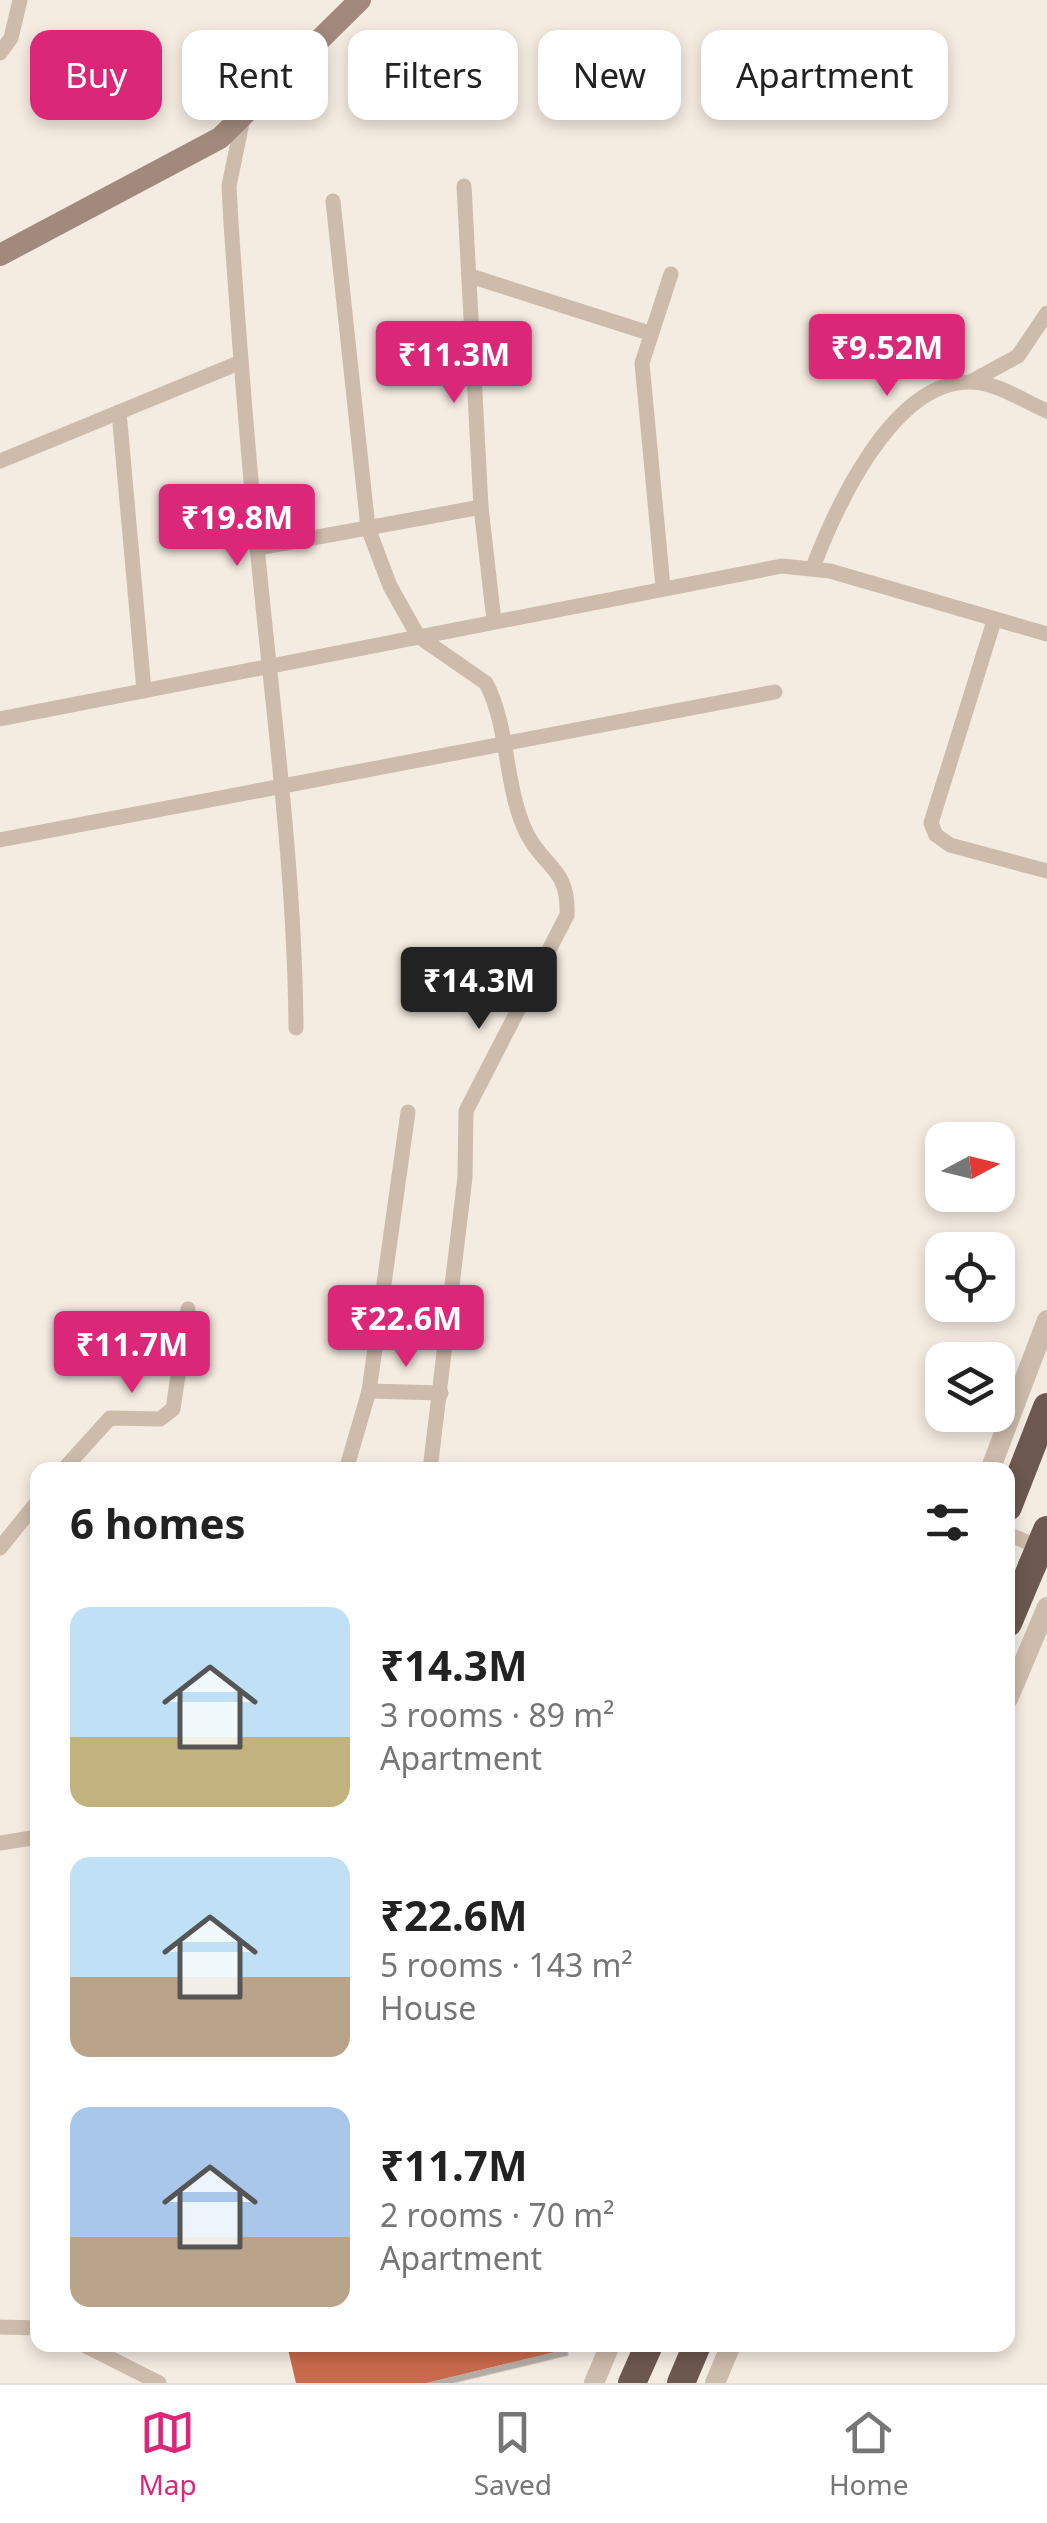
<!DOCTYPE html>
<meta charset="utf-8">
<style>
body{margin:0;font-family:"Noto Sans",sans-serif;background:#f2f2f2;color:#222;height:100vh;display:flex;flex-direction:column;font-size:38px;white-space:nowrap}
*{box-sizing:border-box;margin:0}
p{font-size:32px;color:#767676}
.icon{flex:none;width:55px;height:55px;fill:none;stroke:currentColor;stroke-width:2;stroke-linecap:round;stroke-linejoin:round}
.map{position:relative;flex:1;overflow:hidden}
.side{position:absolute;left:30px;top:1462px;width:985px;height:890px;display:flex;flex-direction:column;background:#fff;border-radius:20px;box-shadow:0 5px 15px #0003}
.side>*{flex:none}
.banner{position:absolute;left:30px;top:30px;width:988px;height:90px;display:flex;gap:20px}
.needle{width:65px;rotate:83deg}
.controls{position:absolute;left:925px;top:1122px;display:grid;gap:20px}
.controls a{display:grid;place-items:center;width:90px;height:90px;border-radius:20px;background:#fff;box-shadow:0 5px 15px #0003;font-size:50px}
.price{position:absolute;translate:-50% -85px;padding:0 22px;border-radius:10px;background:#db2777;color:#fff;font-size:32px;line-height:65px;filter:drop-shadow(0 2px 5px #0008)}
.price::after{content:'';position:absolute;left:50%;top:60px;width:30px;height:22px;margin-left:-15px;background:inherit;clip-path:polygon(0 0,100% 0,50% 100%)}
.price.on{background:#222;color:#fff}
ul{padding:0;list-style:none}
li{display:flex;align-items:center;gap:30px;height:250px;padding:0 40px}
li span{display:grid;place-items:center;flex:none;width:280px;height:200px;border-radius:20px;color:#555}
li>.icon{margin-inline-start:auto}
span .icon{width:120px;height:120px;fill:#fffc;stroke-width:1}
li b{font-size:42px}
h2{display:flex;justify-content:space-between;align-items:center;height:120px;padding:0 40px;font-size:42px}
.chip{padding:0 35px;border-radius:20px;background:#fff;box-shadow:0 5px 15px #0003;font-size:35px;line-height:90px}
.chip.on{background:#db2777;color:#fff}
.menu{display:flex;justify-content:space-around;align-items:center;height:140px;border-top:2px solid #e0e0e0;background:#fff;font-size:28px;color:#767676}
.menu a{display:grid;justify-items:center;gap:5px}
.menu .on{color:#db2777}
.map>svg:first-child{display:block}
.building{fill:#c8694b;filter:url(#shadow)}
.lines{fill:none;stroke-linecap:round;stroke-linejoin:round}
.minor{stroke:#cdbbac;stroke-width:15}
.tertiary{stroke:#cdbbac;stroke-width:20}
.secondary{stroke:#a18a7d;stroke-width:22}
.trunk{stroke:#6c584f;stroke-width:28}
.trunk-bridge{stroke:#6c584f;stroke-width:28}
</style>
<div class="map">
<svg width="1047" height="2383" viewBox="0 0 1047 2383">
<defs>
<filter id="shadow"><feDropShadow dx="5.5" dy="5.5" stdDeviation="0" flood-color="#0004"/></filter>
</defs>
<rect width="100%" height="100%" fill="#f4ebe1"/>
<path class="building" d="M287,2345H562L563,2350L426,2383H296Z"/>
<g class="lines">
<g class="minor">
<path d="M0,53L11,38L20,0"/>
<path d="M243,118L229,186L231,223C241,370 253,517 269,663C282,786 295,905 296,1028"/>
<path d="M464,186L481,507L494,621"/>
<path d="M333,201L368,528L390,586L418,636L486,683C510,729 504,788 527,834C545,869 569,868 567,915L466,1111L465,1177L430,1470"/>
<path d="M470,276L649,333"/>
<path d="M972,381L1018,356L1047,313"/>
<path d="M119,412L144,691"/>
<path d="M0,461L241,362"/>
<path d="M258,548L481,507"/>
<path d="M813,567C836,507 892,383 968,382C995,381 1023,401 1047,411"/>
<path d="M663,587L642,363L671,274"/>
<path d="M994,621L931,823L936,835L950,845L1047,871"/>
<path d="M0,719L782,566L830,571L1047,634"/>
<path d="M0,840L775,692"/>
<path d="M369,1391L441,1393"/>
<path d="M63,1470L110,1418L160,1419L173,1409L188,1309"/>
<path d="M346,1470L369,1391L408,1112"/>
<path d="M1008,1534L1043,1549"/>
<path d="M0,1548L38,1501"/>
<path d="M0,1843L38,1837"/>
<path d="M0,2327L38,2328"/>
<path d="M84,2345L159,2383"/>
</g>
<g class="tertiary">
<path d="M990,1470L1047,1320"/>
<path d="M1008,1699L1047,1607"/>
<path d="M594,2383L610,2345"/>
<path d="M715,2383L731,2345"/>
</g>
<path class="secondary" d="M0,255L220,138L360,0"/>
<g class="trunk">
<path d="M1008,1507L1047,1407"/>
<path d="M1008,1623L1032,1566"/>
<path d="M632,2383L649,2345"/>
<path d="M681,2383L697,2345"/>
</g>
<path class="trunk-bridge" d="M1032,1566L1047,1530"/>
</g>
</svg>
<div class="controls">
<a><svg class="needle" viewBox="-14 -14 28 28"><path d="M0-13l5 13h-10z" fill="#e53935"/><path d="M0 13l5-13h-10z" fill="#767676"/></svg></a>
<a><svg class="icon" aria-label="locate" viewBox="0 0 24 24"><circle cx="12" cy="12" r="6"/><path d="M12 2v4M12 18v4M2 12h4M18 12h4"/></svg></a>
<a><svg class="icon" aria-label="layers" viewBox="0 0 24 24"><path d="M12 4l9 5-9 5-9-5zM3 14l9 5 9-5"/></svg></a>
</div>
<b class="price" style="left:887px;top:399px">₹9.52M</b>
<b class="price" style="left:454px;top:406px">₹11.3M</b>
<b class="price" style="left:237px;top:569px">₹19.8M</b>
<b class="price on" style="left:479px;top:1032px">₹14.3M</b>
<b class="price" style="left:406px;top:1370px">₹22.6M</b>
<b class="price" style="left:132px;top:1396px">₹11.7M</b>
<div class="banner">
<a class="chip on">Buy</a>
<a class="chip">Rent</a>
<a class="chip">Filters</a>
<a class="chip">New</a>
<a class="chip">Apartment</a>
</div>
<section class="side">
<h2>6 homes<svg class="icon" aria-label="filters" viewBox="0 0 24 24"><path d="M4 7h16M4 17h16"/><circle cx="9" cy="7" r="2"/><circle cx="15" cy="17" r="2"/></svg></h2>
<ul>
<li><span style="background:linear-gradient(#bfe0f5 65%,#c2b280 0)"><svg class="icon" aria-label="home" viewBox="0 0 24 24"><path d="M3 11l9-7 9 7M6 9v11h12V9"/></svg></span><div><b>₹14.3M</b><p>3 rooms · 89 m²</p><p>Apartment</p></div></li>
<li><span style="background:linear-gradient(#bfe0f5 60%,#b9a48a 0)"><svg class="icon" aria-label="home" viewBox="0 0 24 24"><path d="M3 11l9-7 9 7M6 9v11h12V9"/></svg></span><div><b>₹22.6M</b><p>5 rooms · 143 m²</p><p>House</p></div></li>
<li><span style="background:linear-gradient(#a9c7e8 65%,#b9a48a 0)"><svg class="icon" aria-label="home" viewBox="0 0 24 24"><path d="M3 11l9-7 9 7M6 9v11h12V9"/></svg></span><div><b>₹11.7M</b><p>2 rooms · 70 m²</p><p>Apartment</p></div></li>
</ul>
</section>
</div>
<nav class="menu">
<a class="on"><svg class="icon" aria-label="map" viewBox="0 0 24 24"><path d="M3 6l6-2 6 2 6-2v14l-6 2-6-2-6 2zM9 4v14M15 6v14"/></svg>Map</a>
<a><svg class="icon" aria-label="saved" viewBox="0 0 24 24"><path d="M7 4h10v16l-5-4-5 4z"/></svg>Saved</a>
<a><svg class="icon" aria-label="home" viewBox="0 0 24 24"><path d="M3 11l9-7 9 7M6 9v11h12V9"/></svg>Home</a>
</nav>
